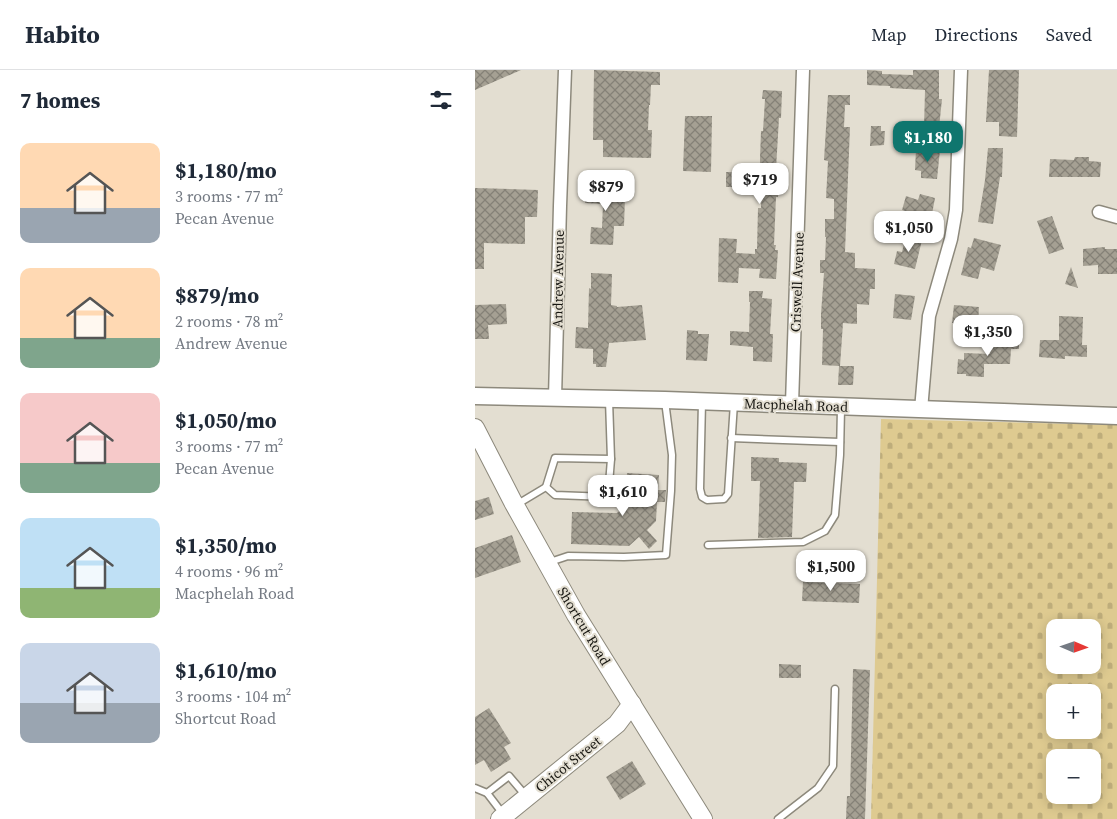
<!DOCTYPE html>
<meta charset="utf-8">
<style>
body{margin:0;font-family:"Source Serif 4",serif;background:#f6f6f7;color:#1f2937;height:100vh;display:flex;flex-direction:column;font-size:19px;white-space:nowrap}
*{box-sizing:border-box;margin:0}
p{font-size:16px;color:#747a83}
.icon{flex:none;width:28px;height:28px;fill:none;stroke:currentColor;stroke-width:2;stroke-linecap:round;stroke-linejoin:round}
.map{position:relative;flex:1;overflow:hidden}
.sheet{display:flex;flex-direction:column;background:#fff;width:475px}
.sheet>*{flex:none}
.needle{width:32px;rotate:92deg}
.fabs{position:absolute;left:571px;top:549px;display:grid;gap:10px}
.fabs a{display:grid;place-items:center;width:55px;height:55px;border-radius:10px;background:#fff;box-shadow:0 2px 12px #0003;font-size:25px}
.price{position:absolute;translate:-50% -42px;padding:0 11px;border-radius:10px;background:#fff;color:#222;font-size:16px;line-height:32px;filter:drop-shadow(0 1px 2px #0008)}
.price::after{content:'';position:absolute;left:50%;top:30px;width:15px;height:11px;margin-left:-8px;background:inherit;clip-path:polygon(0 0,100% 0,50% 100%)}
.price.selected{background:#0f766e;color:#fff}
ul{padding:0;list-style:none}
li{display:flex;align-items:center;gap:15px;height:125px;padding:0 20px}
li span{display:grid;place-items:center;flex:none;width:140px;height:100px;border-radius:10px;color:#555}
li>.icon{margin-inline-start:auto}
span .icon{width:60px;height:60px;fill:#fffc;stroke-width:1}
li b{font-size:21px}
h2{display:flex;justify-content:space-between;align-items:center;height:60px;padding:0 20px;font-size:21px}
header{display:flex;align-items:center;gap:30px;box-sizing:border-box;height:70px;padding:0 25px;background:#fff;border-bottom:1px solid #e0e1e3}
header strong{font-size:24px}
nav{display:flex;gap:28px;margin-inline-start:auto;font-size:18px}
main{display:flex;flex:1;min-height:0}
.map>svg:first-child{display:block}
.cemetery{fill:url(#cemetery-stones);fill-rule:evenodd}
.building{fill:url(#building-cross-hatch)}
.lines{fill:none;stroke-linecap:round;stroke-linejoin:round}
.service-casing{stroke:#8d897c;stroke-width:9}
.minor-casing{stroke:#8d897c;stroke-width:15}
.tertiary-casing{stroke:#8d897c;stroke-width:19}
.secondary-casing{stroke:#8d897c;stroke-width:20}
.service{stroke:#fff;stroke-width:6}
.minor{stroke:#fff;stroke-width:12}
.tertiary{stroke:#fff;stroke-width:16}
.secondary{stroke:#fff;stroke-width:18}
.labels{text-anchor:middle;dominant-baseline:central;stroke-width:4;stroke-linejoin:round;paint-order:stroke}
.street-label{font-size:14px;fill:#181712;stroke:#e3ded1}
</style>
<header>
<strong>Habito</strong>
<nav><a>Map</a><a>Directions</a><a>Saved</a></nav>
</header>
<main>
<section class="sheet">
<h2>7 homes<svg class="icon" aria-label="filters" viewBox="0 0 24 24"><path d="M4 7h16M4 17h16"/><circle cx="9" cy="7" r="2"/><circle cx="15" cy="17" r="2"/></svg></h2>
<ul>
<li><span style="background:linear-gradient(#ffd9b3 65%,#9aa5b1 0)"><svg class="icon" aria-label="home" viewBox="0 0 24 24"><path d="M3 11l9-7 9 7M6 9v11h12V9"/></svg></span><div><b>$1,180/mo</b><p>3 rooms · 77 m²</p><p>Pecan Avenue</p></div></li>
<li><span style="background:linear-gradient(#ffd9b3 70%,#7fa58c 0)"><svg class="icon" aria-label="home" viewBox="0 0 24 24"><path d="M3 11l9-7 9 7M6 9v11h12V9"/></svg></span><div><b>$879/mo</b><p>2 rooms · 78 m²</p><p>Andrew Avenue</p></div></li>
<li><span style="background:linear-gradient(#f6c9c9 70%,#7fa58c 0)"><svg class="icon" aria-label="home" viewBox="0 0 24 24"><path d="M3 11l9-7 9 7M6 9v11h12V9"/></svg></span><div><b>$1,050/mo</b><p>3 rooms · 77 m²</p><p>Pecan Avenue</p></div></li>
<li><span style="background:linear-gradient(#bfe0f5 70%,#8fb573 0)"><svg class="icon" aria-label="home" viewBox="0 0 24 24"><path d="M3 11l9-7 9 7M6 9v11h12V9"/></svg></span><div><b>$1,350/mo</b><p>4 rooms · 96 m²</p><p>Macphelah Road</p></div></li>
<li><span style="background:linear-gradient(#c9d6e8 60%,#9aa5b1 0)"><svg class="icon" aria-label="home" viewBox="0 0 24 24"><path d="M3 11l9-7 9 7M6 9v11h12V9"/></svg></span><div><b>$1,610/mo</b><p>3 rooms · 104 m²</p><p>Shortcut Road</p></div></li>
</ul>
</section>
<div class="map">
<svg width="642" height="749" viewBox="0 0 642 749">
<defs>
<pattern id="cemetery-stones" width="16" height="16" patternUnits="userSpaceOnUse" patternTransform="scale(1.25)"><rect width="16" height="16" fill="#deca90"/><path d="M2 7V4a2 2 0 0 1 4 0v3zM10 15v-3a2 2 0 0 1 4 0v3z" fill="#bead7b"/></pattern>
<pattern id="building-cross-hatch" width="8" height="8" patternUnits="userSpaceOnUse" patternTransform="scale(1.25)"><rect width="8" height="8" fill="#a5a093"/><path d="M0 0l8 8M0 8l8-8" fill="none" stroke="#858177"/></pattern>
</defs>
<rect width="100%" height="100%" fill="#e3ded1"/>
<path class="cemetery" d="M406,349L642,355V749H396ZM580,558H618V595H580ZM580,622H618V660H580ZM580,688H618V725H580Z"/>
<g class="building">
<path d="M0,0H46L0,20Z"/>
<path d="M119,0L185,2V15H176L175,35H174L173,60H177L176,88L128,87V70H118Z"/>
<path d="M392,0L407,1V4L438,5V0H464V29H467L464,58H449L450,20L415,18V16L392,15Z"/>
<path d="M514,0H544L542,67L524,66V52H511Z"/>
<path d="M288,20L307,21L306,48H304L301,99H304L303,127H301L299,175H301L300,180H303L301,209L284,208L285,199L264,198L263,213L243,212L244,168L262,169L261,183L280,184V179H282L283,138H286L287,111H285V88L286,61H288L290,29H287Z"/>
<path d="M353,25H375V35H370L369,57H375L370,182L380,183V198L400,199V219H395L394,235L382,234V254L368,253L365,296H379L378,315H363L364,296L347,295L348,259H346V244L349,203H345V190H350L351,167H350V149H359V129L351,128L353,91L349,90Z"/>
<path d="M210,46H237L236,102L208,101Z"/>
<path d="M396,56H406V61H410L409,75L395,76Z"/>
<path d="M513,78H528L527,107H525L518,154L503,152L510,110Z"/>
<path d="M441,79L465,80L462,109L446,108V101L440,100Z"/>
<path d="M600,87H614V91L626,92L625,107H574L575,89L599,90Z"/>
<path d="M251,102H261L260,117H251Z"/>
<path d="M111,115L145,116V128H150L149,156H139L138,175L115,174L116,157L127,158L128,134L110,133Z"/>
<path d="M0,118L63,120L62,147H50V174L9,173V199H0Z"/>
<path d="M445,124L460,128L457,144L456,143L454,148L427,140L431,126L443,130Z"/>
<path d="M577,146L589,179L574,184L562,151Z"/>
<path d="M431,166L447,170L440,199L419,194L422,181L427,182Z"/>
<path d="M499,168L526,175L519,201L506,197L503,209L486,205L493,177L496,178Z"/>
<path d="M630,177V179H642V204H623V195L608,196V179Z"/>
<path d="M596,197L603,218L590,214Z"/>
<path d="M116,203L137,204L136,235L142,236V237L167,235L171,270L134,273L131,297H121V294H118V279L100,278L101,257L113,258L114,218L116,219Z"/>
<path d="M274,221H288L287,228L297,229L295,264H298L297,292L278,291V277L255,275V261L274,262L275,232H274Z"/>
<path d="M420,224L440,226L436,250L418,248Z"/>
<path d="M31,234L32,254L13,255L14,269H0V235Z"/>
<path d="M479,235L504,237L503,255L477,253Z"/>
<path d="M584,246L608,247L607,275H612V287L590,286V289L564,287L565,270H584Z"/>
<path d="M212,260L223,261V264H234L232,291L211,290Z"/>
<path d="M516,268L544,269V279H536L535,294H509V307L491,306V304H482L483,289L489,290V283L515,284Z"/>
<path d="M276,387L304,388V392L332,393L331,412H319L317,467L283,468L285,411H276Z"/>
<path d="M152,403L184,405L183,420H191L190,432H182L181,451L172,460L182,471L174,479L164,467L154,476L96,474L97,442L142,443L150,436Z"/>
<path d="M14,427L19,444L0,450V431Z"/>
<path d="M37,465L46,492L0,508V478Z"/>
<path d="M328,512L385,514L384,533L327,531Z"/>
<path d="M304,594L326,595V608H304Z"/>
<path d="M378,599L395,600L390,749H371L372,726H375Z"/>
<path d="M14,638L36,673L29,677L36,689L16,702L9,690L0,695V647Z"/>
<path d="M157,691L171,714L145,730L131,707Z"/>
</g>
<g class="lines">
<defs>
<g id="service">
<path d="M227,332L225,419L227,427L232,430L249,429L253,424L259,333"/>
<path d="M256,368L365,372"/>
<path d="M71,417L80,388L136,389"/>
<path d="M41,435L71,417L80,425L133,427L136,389L134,330"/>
<path d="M233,475L328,472L350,461L360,445L365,385L366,338"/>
<path d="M75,492L93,486L149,487L191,485L196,421L197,385L190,331"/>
<path d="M0,718L12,723"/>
<path d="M28,744L12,723L34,706L51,726"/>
<path d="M303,749L343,718L358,696L360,619"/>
</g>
<g id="minor">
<path d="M624,142L642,147"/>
<path d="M80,328L85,136L90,0"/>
<path d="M317,334L328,0"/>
<path d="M446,340L454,246L476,169L481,140L486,0"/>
</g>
<path id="tertiary" d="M0,326L190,330L642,346"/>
<g id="secondary">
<path d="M0,358L38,432L101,545L228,749"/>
<path d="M25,749L142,654L157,634"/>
</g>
</defs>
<use href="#service" class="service-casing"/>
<use href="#minor" class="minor-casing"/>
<use href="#tertiary" class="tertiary-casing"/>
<use href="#secondary" class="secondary-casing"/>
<use href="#service" class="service"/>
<use href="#minor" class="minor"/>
<use href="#tertiary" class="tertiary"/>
<use href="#secondary" class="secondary"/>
</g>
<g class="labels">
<g class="street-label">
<text transform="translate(83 209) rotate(-89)">Andrew Avenue</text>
<text transform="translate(322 212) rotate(-88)">Criswell Avenue</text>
<text transform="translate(321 335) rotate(2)">Macphelah Road</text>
<text transform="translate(109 556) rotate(59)">Shortcut Road</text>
<text transform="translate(93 694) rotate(-39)">Chicot Street</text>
</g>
</g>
</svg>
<div class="fabs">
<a><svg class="needle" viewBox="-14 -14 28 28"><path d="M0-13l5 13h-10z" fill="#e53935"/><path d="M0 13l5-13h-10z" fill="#747a83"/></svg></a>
<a>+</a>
<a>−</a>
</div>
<b class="price selected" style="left:453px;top:93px">$1,180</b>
<b class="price" style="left:285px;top:135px">$719</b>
<b class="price" style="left:131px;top:142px">$879</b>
<b class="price" style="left:434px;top:183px">$1,050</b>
<b class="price" style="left:513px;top:287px">$1,350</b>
<b class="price" style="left:148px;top:447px">$1,610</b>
<b class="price" style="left:356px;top:522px">$1,500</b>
</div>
</main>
